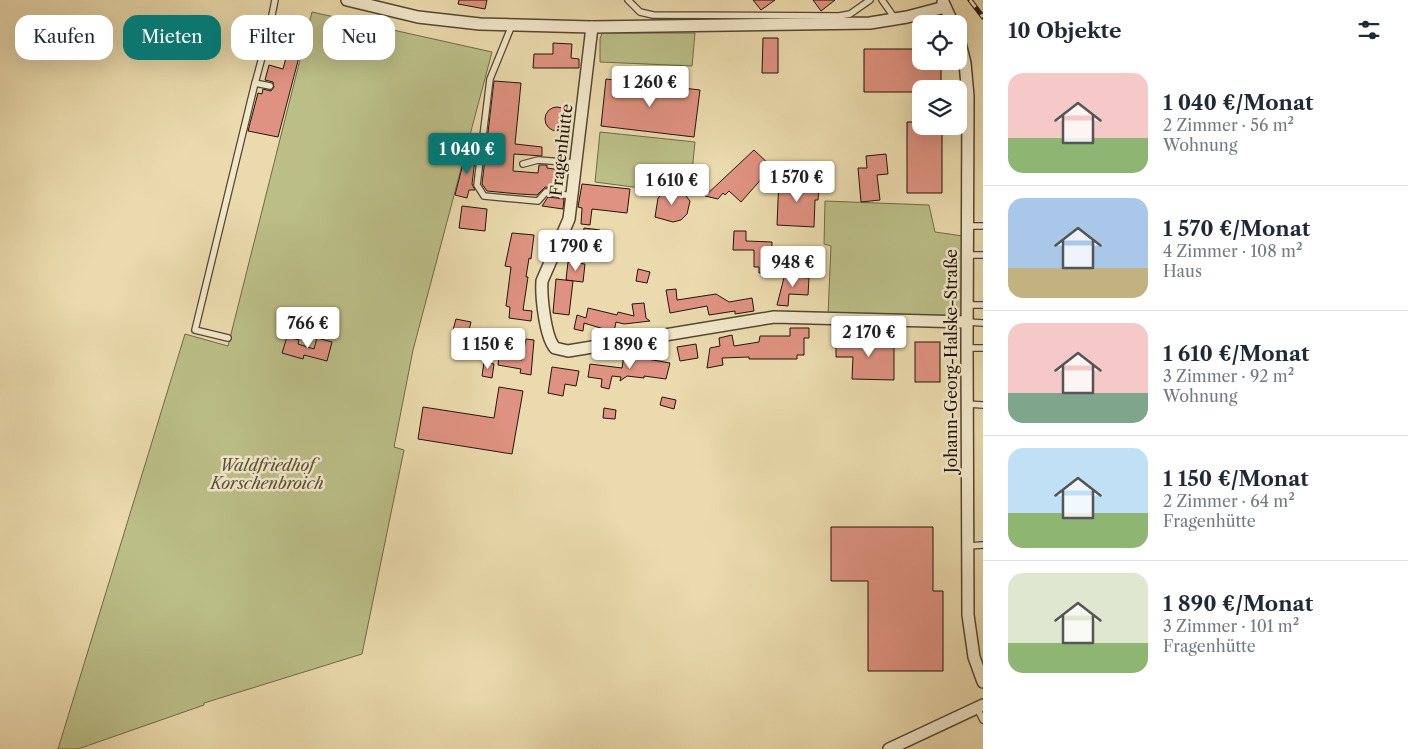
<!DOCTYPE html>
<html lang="de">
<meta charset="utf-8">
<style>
body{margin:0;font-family:"Libre Caslon Text",serif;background:#f2f2f3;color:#1f2937;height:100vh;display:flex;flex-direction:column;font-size:19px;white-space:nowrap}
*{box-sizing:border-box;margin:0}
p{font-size:16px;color:#747a83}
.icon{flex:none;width:28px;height:28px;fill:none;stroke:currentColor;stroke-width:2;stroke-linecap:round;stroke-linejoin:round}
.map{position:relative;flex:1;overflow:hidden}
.sheet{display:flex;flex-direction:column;background:#fff;width:425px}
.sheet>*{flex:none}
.banner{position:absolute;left:15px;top:15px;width:475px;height:45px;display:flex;gap:10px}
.tools{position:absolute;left:912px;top:15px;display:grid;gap:10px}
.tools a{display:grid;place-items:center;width:55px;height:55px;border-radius:10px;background:#fff;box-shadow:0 5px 20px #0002;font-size:25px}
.price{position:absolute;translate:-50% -42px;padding:0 11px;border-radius:5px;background:#fff;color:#222;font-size:16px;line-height:32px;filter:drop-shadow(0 1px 2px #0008)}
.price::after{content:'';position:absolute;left:50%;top:30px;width:15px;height:11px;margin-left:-8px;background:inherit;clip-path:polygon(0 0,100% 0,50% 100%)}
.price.current{background:#0f766e;color:#fff}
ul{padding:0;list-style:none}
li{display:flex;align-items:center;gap:15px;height:125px;padding:0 25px}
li+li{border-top:1px solid #e0e1e3}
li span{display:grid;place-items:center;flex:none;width:140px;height:100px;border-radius:15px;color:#555}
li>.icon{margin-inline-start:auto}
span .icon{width:60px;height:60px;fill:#fffc;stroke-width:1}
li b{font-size:21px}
h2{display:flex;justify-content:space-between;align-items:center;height:60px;padding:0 25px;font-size:21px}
.chip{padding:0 18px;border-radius:15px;background:#fff;box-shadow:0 5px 20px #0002;font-size:18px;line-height:45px}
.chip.current{background:#0f766e;color:#fff}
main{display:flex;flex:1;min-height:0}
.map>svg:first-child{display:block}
.green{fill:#bbbe87;stroke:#6e6a47}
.building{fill:#df9281;stroke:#221507}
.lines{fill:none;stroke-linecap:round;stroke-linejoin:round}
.service-casing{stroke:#544630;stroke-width:8}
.minor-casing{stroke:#544630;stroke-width:14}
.service{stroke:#f1e7ca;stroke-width:5.5}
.minor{stroke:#f1e7ca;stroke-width:11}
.rail-casing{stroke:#221507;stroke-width:5}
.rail{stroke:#f1e7ca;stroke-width:3;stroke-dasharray:9;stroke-linecap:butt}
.labels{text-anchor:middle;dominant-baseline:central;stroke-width:5;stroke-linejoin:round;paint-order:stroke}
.street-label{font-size:16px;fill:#221507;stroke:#f1e7ca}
.park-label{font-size:16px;font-style:italic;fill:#585034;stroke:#f1e7ca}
</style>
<main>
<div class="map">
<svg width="983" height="749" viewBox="0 0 983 749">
<rect width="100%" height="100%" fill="#eadaad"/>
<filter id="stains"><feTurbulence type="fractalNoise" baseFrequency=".004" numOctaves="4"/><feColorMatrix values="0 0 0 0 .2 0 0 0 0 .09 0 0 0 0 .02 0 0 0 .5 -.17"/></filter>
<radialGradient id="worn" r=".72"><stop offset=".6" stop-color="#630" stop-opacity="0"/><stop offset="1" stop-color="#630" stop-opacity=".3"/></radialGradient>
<g class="green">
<path d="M312,12L492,52L413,350L394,447L404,450L362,654L204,703V705L78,749H58L185,334L228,346Z"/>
<path d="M602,33H695L692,66L600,62V39Z"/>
<path d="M600,132L695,142L691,181L656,190L595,182Z"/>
<path d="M825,201L929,205L935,232L963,236V310L957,319L828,315L831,246L824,244Z"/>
</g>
<g class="building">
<path d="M459,0H487L485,9L458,4Z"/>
<path d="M753,0H775L761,10Z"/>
<path d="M813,0H835L821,11Z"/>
<path d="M275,22L286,25L281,48L270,46Z"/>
<path d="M763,38H778V73H762Z"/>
<path d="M553,43L572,44L571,58L579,59V68H533L534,54H553Z"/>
<path d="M864,49H921V61H941V89H921V92H864Z"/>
<path d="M287,54L299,57L278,137L248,131L258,93L262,94L263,89L271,91L274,87L273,82L265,80L269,65L283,69Z"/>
<path d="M606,79L700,90L694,137L601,126Z"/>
<path d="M494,81L521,83L515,144L542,147V156L514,154L513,171L538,173L539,165H547V168L561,170L559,189L545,187L537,195L519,194L487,191L482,184Z"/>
<circle cx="557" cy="119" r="12"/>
<path d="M907,122H921V126H942V193H907Z"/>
<path d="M467,148L476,151L472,184L475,190H469L467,198L455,195Z"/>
<path d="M754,150L772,167L741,202L729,191L725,195L723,193L718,199L705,196Z"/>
<path d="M886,154L888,174L877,175L880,200L861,202L858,168H867L866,156Z"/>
<path d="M779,177H793V183L819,184L818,200H815L814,227L777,225Z"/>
<path d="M582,184L630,189L627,213L592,209L590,225L581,224L582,208L578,207Z"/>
<path d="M671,189L683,192L690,201L687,214L681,220L673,222L655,217L658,198L664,192Z"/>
<path d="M548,197L564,199L563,209L542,206Z"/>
<path d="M462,206L487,209L485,231L459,228Z"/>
<path d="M584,228L600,230L596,261L580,259Z"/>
<path d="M734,231H746V241L772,242L771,264H775L774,273H759V267H754V250H733Z"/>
<path d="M512,233L534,235L531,259L529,258L526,277H528L523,310L532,311L531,321L509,318L510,307L506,306L511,267L505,266Z"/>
<path d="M568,262L585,264L583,282L566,280Z"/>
<path d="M638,269L650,272L647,283L636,281Z"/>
<path d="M786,270L790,271L792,277L809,278L808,295L789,294L788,306L777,305Z"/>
<path d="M556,279L573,281L569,315L553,313Z"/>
<path d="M676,289L677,300L716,294L729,302L752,298L754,311L735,314V311L709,315L707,306L670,313L666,290Z"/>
<path d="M644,303L646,318L650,321L624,324L616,322L614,332L584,323L583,331L574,329L577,315L586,318L588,308L617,315L618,312L634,316L632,304Z"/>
<path d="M456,319L471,322L468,334L453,330Z"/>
<path d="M790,328H809V338H804V355H797V359H749V357L722,358L723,365L707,368L710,348L720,346L719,338L732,335L734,346L759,342L760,336H790Z"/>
<path d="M287,337L299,340L298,344L314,349L317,338L332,342L327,361L304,355L303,359L282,353Z"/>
<path d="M836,338L894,341V380L852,379L853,357H836Z"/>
<path d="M526,339L534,340L531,375L520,373L521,369L498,365L499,356L522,360Z"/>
<rect x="915" y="342" width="25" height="40"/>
<path d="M696,344L698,358L680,361L677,347Z"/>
<path d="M624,355L670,363L666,379L644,376V378L627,376L620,381L621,377L612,376L609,389L601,387L602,379L588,377L590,364L622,368Z"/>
<path d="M484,362L494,364L492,378L482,376Z"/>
<path d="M552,367L579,371L576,386L565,384L563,396L548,393Z"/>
<path d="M499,387L523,391L512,454L418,439L423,407L494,418Z"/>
<path d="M662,397L676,400L674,409L660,405Z"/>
<path d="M604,408L616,410L615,419L603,418Z"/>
<path d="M831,527H933V591H943V671H868V581H831Z"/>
</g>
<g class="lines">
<defs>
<g id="service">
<path d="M628,0L640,12L653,15L839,16L850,14L870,0"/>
<path d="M882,0L896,20"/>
<path d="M512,25L490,79L477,185L484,196L538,201L546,192L572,196"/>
<path d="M255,83L270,86"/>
<path d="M523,164L538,160L576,163"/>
<path d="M967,226H983"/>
<path d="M967,255H983"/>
<path d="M967,305H983"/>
<path d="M967,322L983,323"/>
<path d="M228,338L195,330L254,87L268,35L275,0"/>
<path d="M967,348H983"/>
<path d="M967,404L983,405"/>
<path d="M968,546L983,545"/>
<path d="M977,708L983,720"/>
</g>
<g id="minor">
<path d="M347,0L418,17L480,24L592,27L870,23L907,17L945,7"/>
<path d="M943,2L953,24"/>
<path d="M592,27L569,219L542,281C541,296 545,337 555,348L568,351L774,317L967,322"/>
<path d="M959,39L965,63L968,96L967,348L968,615L974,657L983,682"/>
<path d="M889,749L983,705"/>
</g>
</defs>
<use href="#service" class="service-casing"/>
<use href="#minor" class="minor-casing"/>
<use href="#service" class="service"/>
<use href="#minor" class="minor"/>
<defs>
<path id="rail" d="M970,0L983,17"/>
</defs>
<use href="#rail" class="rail-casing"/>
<use href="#rail" class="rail"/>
</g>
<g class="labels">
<g class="street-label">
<text transform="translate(561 150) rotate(-83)">Fragenhütte</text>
<text transform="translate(951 361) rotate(-90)">Johann-Georg-Halske-Straße</text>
</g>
<g class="park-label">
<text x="267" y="465">Waldfriedhof<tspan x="267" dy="18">Korschenbroich</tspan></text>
</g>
</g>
<rect width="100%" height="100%" filter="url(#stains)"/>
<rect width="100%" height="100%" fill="url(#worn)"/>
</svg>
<div class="tools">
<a><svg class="icon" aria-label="locate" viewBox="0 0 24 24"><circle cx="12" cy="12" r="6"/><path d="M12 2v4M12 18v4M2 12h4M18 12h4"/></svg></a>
<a><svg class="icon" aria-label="layers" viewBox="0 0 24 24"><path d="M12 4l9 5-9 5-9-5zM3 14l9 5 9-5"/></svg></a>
</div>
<b class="price" style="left:650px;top:108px">1 260 €</b>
<b class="price current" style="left:467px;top:175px">1 040 €</b>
<b class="price" style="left:797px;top:203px">1 570 €</b>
<b class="price" style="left:672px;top:206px">1 610 €</b>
<b class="price" style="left:576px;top:272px">1 790 €</b>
<b class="price" style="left:793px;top:288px">948 €</b>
<b class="price" style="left:308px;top:349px">766 €</b>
<b class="price" style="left:869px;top:358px">2 170 €</b>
<b class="price" style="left:488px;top:370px">1 150 €</b>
<b class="price" style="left:630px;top:370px">1 890 €</b>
<div class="banner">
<a class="chip">Kaufen</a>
<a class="chip current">Mieten</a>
<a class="chip">Filter</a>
<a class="chip">Neu</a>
</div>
</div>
<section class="sheet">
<h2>10 Objekte<svg class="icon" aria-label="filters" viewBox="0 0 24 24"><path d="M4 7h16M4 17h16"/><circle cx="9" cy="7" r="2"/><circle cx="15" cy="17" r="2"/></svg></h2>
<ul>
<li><span style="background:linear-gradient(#f6c9c9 65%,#8fb573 0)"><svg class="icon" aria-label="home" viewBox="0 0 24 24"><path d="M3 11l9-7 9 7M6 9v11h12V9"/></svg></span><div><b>1 040 €/Monat</b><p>2 Zimmer · 56 m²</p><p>Wohnung</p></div></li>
<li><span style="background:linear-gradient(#a9c7e8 70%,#c2b280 0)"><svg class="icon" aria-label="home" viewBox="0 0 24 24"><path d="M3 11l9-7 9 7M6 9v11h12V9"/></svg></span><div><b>1 570 €/Monat</b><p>4 Zimmer · 108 m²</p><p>Haus</p></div></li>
<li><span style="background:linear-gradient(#f6c9c9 70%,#7fa58c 0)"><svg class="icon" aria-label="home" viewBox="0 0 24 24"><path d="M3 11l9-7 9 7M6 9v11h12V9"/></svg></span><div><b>1 610 €/Monat</b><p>3 Zimmer · 92 m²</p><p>Wohnung</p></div></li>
<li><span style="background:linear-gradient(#bfe0f5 65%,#8fb573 0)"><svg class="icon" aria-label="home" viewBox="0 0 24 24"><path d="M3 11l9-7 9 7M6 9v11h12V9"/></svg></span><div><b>1 150 €/Monat</b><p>2 Zimmer · 64 m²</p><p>Fragenhütte</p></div></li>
<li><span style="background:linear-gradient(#dfe7d0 70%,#8fb573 0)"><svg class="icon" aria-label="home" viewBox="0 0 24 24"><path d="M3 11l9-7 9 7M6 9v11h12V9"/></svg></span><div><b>1 890 €/Monat</b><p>3 Zimmer · 101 m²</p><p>Fragenhütte</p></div></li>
</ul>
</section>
</main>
